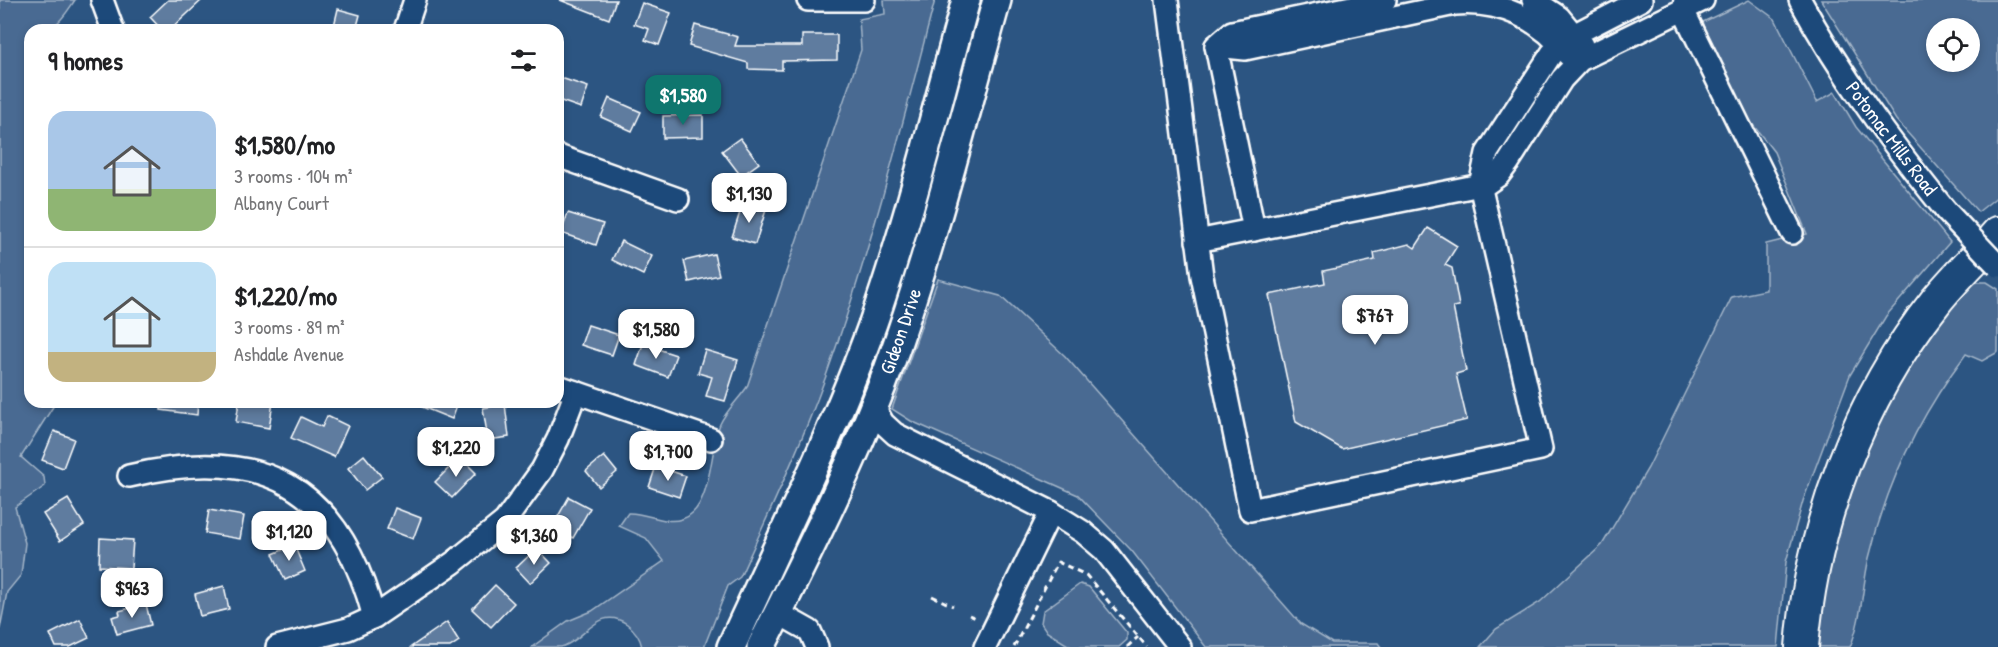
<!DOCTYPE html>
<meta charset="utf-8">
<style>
body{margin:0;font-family:"Patrick Hand",sans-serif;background:#f2f2f2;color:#202124;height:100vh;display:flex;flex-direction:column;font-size:22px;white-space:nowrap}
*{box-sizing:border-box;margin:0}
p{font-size:20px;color:#757577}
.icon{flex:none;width:33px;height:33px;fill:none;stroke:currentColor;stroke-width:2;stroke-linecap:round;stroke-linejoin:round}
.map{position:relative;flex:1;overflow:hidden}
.details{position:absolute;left:24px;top:24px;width:540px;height:384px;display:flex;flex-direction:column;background:#fff;border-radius:18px;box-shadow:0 3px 9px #0003}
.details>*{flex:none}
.buttons{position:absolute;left:1926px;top:18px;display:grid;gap:12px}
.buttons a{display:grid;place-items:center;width:54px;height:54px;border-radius:50%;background:#fff;box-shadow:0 3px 9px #0003;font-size:30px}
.price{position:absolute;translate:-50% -51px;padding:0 14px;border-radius:12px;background:#fff;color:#222;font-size:20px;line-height:39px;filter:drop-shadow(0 2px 3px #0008)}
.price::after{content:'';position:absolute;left:50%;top:36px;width:18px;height:14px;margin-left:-9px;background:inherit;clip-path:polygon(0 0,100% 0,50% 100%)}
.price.on{background:#0f766e;color:#fff}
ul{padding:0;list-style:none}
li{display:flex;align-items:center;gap:18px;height:150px;padding:0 24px}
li+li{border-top:2px solid #e0e0e0}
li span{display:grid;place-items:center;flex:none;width:168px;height:120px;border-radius:18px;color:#555}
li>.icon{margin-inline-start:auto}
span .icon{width:72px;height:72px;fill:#fffc;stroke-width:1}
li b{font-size:26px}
h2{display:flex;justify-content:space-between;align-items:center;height:72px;padding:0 24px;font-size:26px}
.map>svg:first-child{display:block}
.green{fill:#486b92;stroke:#a4b5c8;stroke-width:1.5;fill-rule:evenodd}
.building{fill:#5e7c9f;stroke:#fff;stroke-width:1.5}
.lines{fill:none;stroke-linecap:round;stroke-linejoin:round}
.minor-casing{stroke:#fff;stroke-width:26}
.major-casing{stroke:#fff;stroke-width:32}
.highway-casing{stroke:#fff;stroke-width:36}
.path{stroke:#fff;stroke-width:3;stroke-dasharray:6 4.5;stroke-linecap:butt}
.minor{stroke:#1f4a7a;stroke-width:21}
.major{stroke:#1f4a7a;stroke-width:27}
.highway{stroke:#1f4a7a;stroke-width:32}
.minor-bridge-casing{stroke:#fff;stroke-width:26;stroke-linecap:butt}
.minor-bridge{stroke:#1f4a7a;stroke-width:21}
.labels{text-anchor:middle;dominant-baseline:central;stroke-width:4.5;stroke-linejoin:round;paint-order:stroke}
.street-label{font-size:20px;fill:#fff;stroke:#1f4a7a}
</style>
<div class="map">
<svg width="1998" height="647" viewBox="0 0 1998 647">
<rect width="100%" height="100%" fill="#2c5582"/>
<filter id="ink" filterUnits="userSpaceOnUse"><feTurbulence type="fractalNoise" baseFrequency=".0167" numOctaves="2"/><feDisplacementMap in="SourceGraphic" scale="12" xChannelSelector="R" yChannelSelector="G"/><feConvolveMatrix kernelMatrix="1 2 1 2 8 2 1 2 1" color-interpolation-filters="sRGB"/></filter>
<g filter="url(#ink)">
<g class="green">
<path d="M0,0H75C60,22 57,30 30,30V402H56L21,457L44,477L45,486L15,507L25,543L21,575L7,592L0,629Z"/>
<path d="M884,0H935C902,126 870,253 826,376C801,445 770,511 740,577L728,586L704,647H642C640,637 635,630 627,624C598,604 585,641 561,647C553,647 541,647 532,647L568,621L592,611L664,561L646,538L619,526L628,513C646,512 664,525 682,519C712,511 710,448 720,424C726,411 739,399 747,387L861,50L859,19L885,14Z"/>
<path d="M1749,0L1775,19L1817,102L1835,92L1856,127L1950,242L1886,316L1850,375L1803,501L1786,562L1778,647H1480L1496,629L1540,602L1602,545L1648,468L1732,297L1766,290V244L1807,234L1774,152L1750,121L1714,55L1703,22Z"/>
<path d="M1821,0H1998V196L1978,212L1896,120ZM1936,28H1970V62H1936Z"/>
<path d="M938,279L1000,296L1065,356L1301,624L1332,643H1378L1381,647H1206L1132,551L1078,495L911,421L892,409Z"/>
<path d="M1977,282H1987L1998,289V352L1982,361L1966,354C1919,416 1887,482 1869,558C1862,588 1862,619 1850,647H1816L1832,546L1863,454L1906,372L1962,291Z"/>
<path d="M1080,584L1089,587L1127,633V640L1119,647H1071L1047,632L1041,623L1043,611Z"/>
</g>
<g class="building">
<path d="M168,0H202L170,30H162L150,17Z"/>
<path d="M560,0H616L609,19Z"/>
<path d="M642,3L671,13L659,45L645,40L649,29L634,24Z"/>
<path d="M338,9L360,15L356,30H333Z"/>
<path d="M695,25L738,37L735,46H802V35H837V60L782,61V70L748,69V63L689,46Z"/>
<path d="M558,77L588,87L581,108L558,100Z"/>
<path d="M609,98L641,112L632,131L601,117Z"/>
<path d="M703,115V137L663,138V116Z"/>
<path d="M740,138L759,163L741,176L722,151Z"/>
<path d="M743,203L766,210L755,244L732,237Z"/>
<path d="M568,213L603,224L596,245L561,233Z"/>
<path d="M1428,228L1457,246L1445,265L1452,268L1459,306L1453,307L1466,371L1456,374L1467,420L1342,449L1296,422L1269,295L1325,283L1323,271L1375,260L1374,253L1409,244L1415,248Z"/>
<path d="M621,241L652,256L643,275L612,260Z"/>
<path d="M714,254L719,275L689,282L684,261Z"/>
<path d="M588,325L619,335L612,355L581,345Z"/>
<path d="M643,344L676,355L668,377L636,365Z"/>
<path d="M705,350L738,360L725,401L706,396L712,377L698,373Z"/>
<path d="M161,402H198L197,415L161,410Z"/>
<path d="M239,402H273L269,428L236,422Z"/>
<path d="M410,402H458L452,419Z"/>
<path d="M505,404L509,437L488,440L483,408Z"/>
<path d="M327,416L348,426L334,457L291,438L301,417L322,427Z"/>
<path d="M54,431L74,439L63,468L42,460Z"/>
<path d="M364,455L382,477L365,490L348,468Z"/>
<path d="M604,456L617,472L599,487L586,471Z"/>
<path d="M460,457L476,473L452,498L435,482Z"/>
<path d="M656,466L686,476L679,497L649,487Z"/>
<path d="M569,497L590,508L573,538L552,527Z"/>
<path d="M68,499L84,525L60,541L43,514Z"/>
<path d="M395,508L421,518L413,539L387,529Z"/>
<path d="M209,510L244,516L240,539L205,533Z"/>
<path d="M100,538L133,540L131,568L99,566Z"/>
<path d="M294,545L305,571L285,580L273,554Z"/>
<path d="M537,548L551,563L530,583L516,568Z"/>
<path d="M495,585L514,603L491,627L472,609Z"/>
<path d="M224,586L229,609L200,616L195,594Z"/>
<path d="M146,604L151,625L117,634L112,617L120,615L119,611Z"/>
<path d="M80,619L89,638L70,647H56L50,634Z"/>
<path d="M447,622L459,641L450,647H411Z"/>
</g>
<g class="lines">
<defs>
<g id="minor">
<path d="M102,0L113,30"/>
<path d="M808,0H864"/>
<path d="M1167,0L1202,276L1250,510L1541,449L1480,185L1487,153L1552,53L1581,31L1641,0"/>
<path d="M1533,0L1559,17L1582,45"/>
<path d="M1685,0L1683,10L1792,233"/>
<path d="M1800,0C1841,76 1892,144 1946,211"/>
<path d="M405,30L415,0"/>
<path d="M1216,46L1245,49L1455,4C1500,0 1541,19 1568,55"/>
<path d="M558,156L678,199"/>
<path d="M1254,230L1216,46L1232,32L1385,0"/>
<path d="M1197,241L1486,184L1499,175L1508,163L1562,79L1580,60L1703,0"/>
<path d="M558,386L711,439"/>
<path d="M873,405L883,423L895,434L1051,512L1083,532L1104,550L1180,647"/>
<path d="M129,476C260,444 339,484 374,617"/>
<path d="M778,613L810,631L817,647"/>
<path d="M277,647L348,629L374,617L453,563L505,521L542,470L558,439L576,392"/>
<path d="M985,647L1051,512"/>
</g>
<g id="major">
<path d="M731,647C780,540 833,434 873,323C910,217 936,108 966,0"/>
<path d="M761,647C806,557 853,465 888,370C932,249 962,124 997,0"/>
</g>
<path id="highway" d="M1802,647C1812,524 1859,398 1936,301C1955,277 1978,256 1998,233"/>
</defs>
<use href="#minor" class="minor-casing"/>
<use href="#major" class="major-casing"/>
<use href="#highway" class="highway-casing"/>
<g class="path">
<path d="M932,596L953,606"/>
<path d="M969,615L978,619"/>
<path d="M1014,647L1058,562L1086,575L1147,647"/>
<path d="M1127,647L1138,637"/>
</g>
<use href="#minor" class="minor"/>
<use href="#major" class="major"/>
<use href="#highway" class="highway"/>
<defs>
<path id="minor-bridge" d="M1946,211L1998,266"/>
</defs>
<use href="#minor-bridge" class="minor-bridge-casing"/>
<use href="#minor-bridge" class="minor-bridge"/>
</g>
</g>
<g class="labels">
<g class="street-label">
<text transform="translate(1892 138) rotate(53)">Potomac Mills Road</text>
<text transform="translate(900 331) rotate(-71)">Gideon Drive</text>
</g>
</g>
</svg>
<div class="buttons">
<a><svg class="icon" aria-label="locate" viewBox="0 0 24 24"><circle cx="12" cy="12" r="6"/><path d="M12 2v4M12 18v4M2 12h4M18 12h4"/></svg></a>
</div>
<b class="price on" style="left:683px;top:126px">$1,580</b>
<b class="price" style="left:749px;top:224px">$1,130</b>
<b class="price" style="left:1375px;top:346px">$767</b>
<b class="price" style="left:656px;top:360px">$1,580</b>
<b class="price" style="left:456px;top:478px">$1,220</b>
<b class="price" style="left:668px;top:482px">$1,700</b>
<b class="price" style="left:289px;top:562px">$1,120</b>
<b class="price" style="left:534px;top:566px">$1,360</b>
<b class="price" style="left:132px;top:619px">$963</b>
<section class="details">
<h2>9 homes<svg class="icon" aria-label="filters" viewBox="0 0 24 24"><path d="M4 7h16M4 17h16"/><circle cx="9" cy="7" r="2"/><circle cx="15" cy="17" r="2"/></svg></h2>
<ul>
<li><span style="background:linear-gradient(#a9c7e8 65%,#8fb573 0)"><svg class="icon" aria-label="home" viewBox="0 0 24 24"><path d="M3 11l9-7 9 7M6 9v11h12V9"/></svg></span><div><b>$1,580/mo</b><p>3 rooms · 104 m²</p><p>Albany Court</p></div></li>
<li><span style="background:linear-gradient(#bfe0f5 75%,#c2b280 0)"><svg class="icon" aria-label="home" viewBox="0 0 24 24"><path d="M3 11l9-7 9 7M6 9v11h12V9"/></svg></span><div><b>$1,220/mo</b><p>3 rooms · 89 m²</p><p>Ashdale Avenue</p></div></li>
</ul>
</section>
</div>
